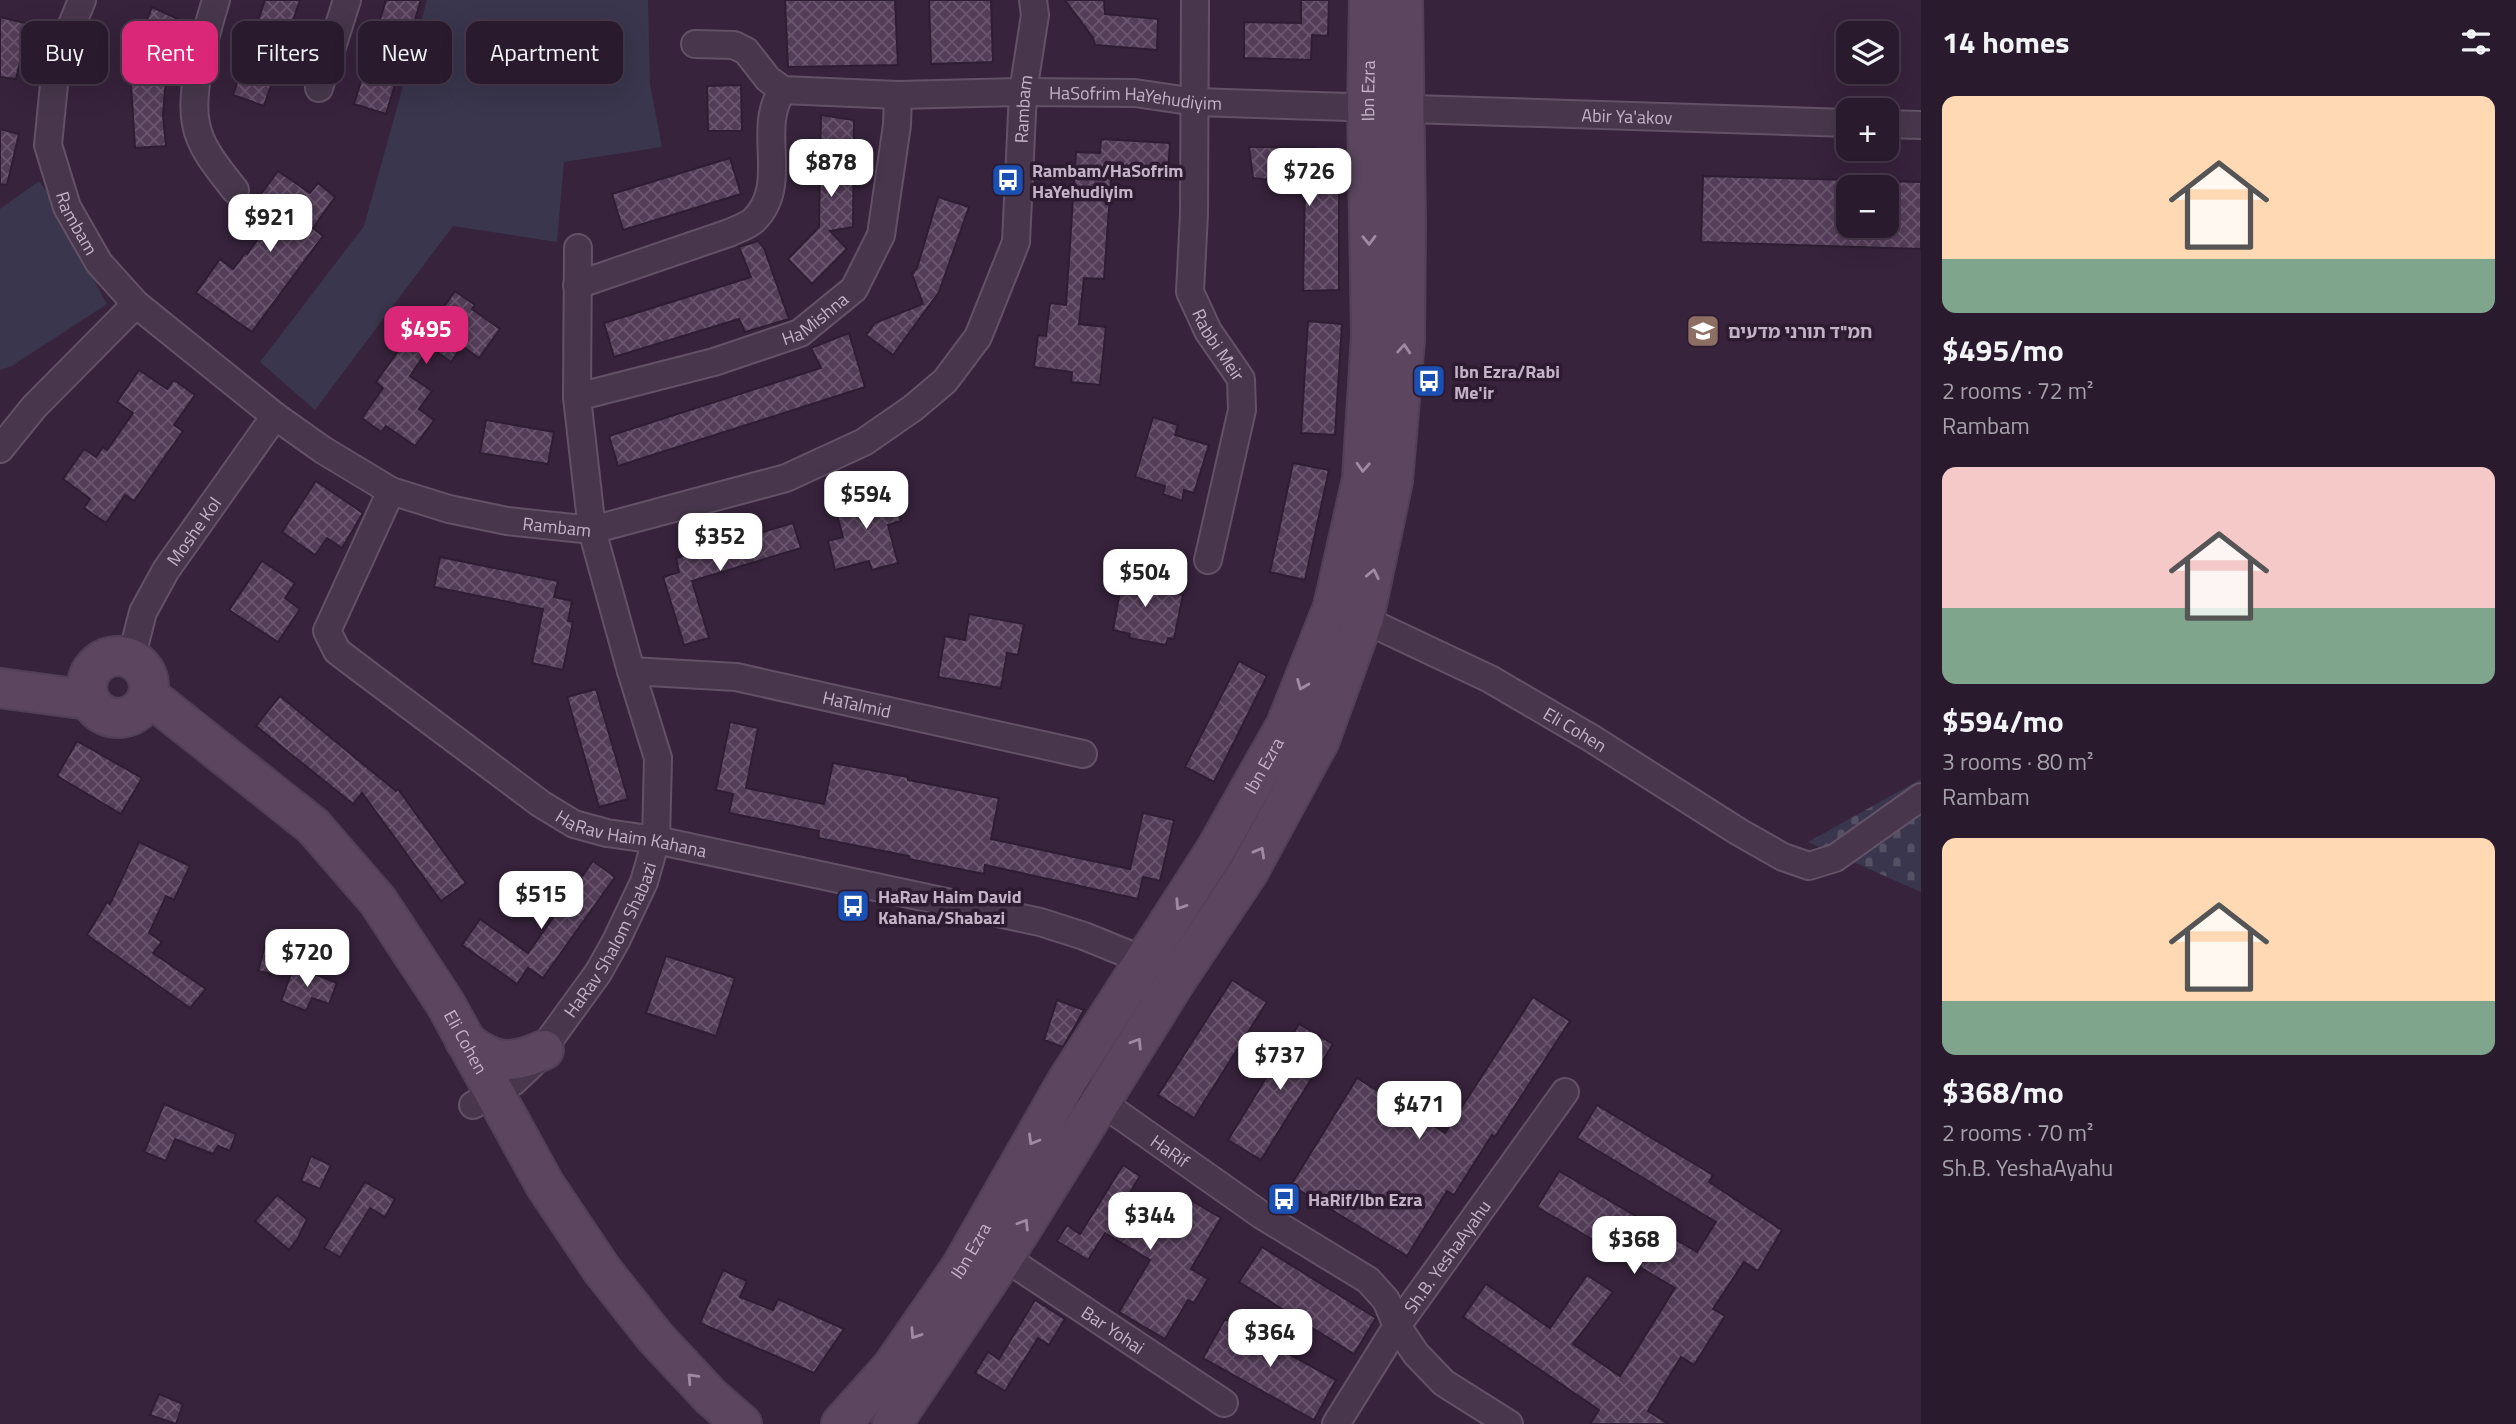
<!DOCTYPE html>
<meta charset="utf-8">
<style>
body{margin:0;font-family:"Titillium Web","Noto Sans Hebrew",sans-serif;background:#312335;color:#f1f3f6;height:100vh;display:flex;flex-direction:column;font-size:26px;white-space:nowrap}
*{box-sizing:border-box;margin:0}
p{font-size:23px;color:#a5a1aa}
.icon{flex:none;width:38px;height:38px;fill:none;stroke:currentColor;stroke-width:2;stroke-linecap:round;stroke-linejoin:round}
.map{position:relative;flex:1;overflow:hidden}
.drawer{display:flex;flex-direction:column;background:#291a2d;width:595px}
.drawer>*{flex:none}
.top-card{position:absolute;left:21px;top:21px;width:665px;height:63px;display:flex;gap:14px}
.fabs{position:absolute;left:1836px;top:21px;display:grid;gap:14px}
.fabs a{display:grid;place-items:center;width:63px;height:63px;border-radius:14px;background:#291a2d;box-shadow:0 7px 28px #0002,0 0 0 2px #453849;font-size:35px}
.price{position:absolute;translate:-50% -60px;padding:0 16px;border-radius:14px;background:#fff;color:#222;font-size:23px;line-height:46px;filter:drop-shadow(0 2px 4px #0008)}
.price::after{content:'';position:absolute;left:50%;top:42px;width:21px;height:16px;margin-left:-10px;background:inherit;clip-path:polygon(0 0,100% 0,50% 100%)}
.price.selected{background:#db2777;color:#fff}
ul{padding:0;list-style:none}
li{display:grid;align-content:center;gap:14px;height:371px;padding:0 21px}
li span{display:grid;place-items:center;height:217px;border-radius:14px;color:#555}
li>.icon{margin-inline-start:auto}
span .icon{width:126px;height:126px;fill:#fffc;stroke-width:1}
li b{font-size:30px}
h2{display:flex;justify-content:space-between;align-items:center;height:84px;padding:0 21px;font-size:30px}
.pill{padding:0 24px;border-radius:14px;background:#291a2d;box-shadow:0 7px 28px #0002,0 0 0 2px #453849;font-size:24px;line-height:63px}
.pill.selected{background:#db2777;color:#fff}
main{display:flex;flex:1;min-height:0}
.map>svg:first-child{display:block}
.green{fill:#39364d}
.cemetery{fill:url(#cemetery-stones)}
.building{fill:url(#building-cross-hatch);stroke:#2f1e33;stroke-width:2}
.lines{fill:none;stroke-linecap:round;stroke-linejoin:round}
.street-casing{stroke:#635267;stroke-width:30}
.secondary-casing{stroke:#514055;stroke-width:42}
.street{stroke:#48374c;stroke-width:26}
.secondary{stroke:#5b455f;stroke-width:38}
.oneway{stroke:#9f8ca3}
.labels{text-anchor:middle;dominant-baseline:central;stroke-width:7;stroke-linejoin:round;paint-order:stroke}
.street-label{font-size:18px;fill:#c4b3c7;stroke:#2d1c31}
.poi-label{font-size:18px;font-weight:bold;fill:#c4b3c7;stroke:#2d1c31;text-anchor:start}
</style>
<main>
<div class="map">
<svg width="1921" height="1424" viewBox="0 0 1921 1424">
<defs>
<pattern id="cemetery-stones" width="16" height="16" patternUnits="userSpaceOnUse" patternTransform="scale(1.75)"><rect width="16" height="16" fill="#39364d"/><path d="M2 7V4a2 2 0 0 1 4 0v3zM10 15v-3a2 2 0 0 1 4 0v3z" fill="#545165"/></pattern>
<pattern id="building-cross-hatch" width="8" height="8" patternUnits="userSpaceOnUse" patternTransform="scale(1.75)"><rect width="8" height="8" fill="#543d59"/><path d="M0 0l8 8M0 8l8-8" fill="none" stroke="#6b576f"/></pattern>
</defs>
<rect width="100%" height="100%" fill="#37233c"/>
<g class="green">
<path d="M427,0H648L650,84L662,147L564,162L557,242L453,226L315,410L260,362L364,226Z"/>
<path d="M39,181L56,203L70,236L107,304L12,366L0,370V209Z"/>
</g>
<path class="cemetery" d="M1921,779V892L1808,842Z"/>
<g class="building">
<path d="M265,0H300L264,106L233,95Z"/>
<path d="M386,0H421L386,114L354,104Z"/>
<path d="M785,0H895L898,65L788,67Z"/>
<path d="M929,0H991L993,62L931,64Z"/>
<path d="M1065,0H1104L1105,14L1158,19L1157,50L1095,45L1093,38Z"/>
<path d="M1301,0H1329L1328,36L1312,35L1311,60L1244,58V22L1301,23Z"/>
<path d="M152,7L180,20L165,89L163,116L166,146L135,148L131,85L139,41Z"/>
<path d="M0,17L29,24L16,79L0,77Z"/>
<path d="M741,85L742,131H708L707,86Z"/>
<path d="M821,115L854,120L853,227L830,231L847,249L812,284L788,259L819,227Z"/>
<path d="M0,129L19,134L7,185L0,184Z"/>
<path d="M1101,139L1170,143L1168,171L1112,167L1104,279L1084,278L1079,324L1106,327L1100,385L1071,382L1072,372L1034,367L1038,335L1046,336L1050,303L1066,305L1076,152L1100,153Z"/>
<path d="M1249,147H1317V165L1333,167L1339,190V290L1303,291L1305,184L1253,178Z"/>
<path d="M730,158L741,194L623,230L612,194Z"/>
<path d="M278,171L310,193L318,183L335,197L313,228L323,236L252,332L196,293L220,259L233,269L246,252L247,254L279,209L261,194Z"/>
<path d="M1703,176L1848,180V226H1886V181L1921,182V249L1701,242Z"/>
<path d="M938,197L969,207L939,292L893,355L866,335L875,323L923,304L912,274L917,268Z"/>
<path d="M758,241L764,248L789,319L745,332L739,319L614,357L604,323L751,277L739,247Z"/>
<path d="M455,291L475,305L472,309L500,329L479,358L462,346L451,362L430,347L410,376L432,391L419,409L434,420L415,446L386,426L381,432L362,418L383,388L376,382L424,315L433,322Z"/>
<path d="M1308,321L1342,324L1335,435L1301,433Z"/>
<path d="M849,333L865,387L618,466L609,436L821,368L811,348Z"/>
<path d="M139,370L167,389L174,380L195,395L174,425L183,431L134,501L125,495L106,523L84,508L90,499L63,479L84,449L96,457L103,447L107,450L133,413L117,402Z"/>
<path d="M1153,417L1178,425L1175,435L1209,445L1194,493L1184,490L1182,501L1163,494L1165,486L1135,477Z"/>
<path d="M486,420L554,432L548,464L480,453Z"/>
<path d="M1293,463L1329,470L1305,580L1270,572Z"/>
<path d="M316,481L363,513L342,548L327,538L315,555L282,532Z"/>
<path d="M892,489L901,521L888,525L898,563L872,570L869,561L835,570L828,541L843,537L834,504Z"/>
<path d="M793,523L801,548L692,581L709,638L684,645L663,577L679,572L676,558Z"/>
<path d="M440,557L558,581L554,597L572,601L568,621L573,622L563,670L532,663L543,609L434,587Z"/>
<path d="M262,561L295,583L285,598L300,609L278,642L229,610Z"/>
<path d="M1115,569L1153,578L1151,587L1183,595L1174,639L1168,638L1166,645L1129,638L1130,634L1113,630L1119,597L1111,595Z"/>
<path d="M969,614L1024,624L1018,655L1007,653L1001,688L938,677L945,636L965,640Z"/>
<path d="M1239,661L1267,676L1214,782L1185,767Z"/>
<path d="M596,689L628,799L599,807L567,697Z"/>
<path d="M280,696L396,791L398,789L466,883L441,901L362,793L353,804L256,726Z"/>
<path d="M730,722L758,728L746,788L824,804L833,763L908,777V780L999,798L991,839L1130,869L1143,813L1174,820L1160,881L1143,877L1138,899L985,865L984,874L909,859V856L818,838L819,831L729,813L733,794L716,790Z"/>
<path d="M77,741L142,778L121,814L57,776Z"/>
<path d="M139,842L190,866L174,900L166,896L149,933L162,942L153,953L206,989L190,1008L87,935L107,902L110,904Z"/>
<path d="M593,861L615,877L543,978L528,968L517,984L462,945L480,919L528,953Z"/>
<path d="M265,946L283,951L277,975L258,971Z"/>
<path d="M666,956L735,978L716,1036L646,1013Z"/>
<path d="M294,966L337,983L329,1004L312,998L306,1011L281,1001Z"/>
<path d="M1232,980L1267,1002L1194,1118L1158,1095Z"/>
<path d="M1533,997L1570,1021L1495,1137L1492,1135L1454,1195L1447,1191L1407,1256L1291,1185L1357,1078L1445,1133Z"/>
<path d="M1057,1000L1084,1010L1063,1047L1044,1040Z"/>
<path d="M1299,1024L1333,1044L1261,1160L1228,1140Z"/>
<path d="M164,1104L236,1134L230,1151L218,1146L213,1154L175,1139L166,1161L144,1152Z"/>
<path d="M1597,1105L1713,1175L1709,1182L1782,1230L1758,1271L1744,1262L1713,1309L1725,1316L1694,1365L1681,1357L1648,1411L1669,1424H1590L1599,1410L1463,1317L1486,1284L1550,1328L1587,1275L1613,1292L1573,1344L1620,1376L1675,1288L1537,1207L1559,1171L1697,1252L1716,1222L1577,1138Z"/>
<path d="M311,1156L331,1165L320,1189L301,1181Z"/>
<path d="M1123,1165L1140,1176L1128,1196L1139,1204L1137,1207L1170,1227L1187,1198L1221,1218L1191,1269L1208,1279L1194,1303L1188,1300L1165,1339L1119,1312L1150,1260L1105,1233L1088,1260L1057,1241L1067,1225L1080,1234Z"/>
<path d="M365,1182L395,1199L385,1217L370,1208L340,1257L324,1248Z"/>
<path d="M277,1195L307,1219L298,1238L289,1250L255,1221Z"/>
<path d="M1262,1247L1376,1318L1354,1354L1239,1282Z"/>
<path d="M723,1270L747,1281L740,1297L773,1310L778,1299L844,1329L814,1373L700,1323Z"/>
<path d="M1035,1300L1065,1319L1049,1345L1038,1338L1005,1391L975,1373L988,1352L999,1359Z"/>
<path d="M1225,1319L1336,1380L1314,1420L1203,1358Z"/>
<path d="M159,1394L183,1404L176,1424L150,1415Z"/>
</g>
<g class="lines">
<defs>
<g id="street">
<path id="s1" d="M82,0L56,64L48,145L67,207L99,263L136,304L275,416L323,450L391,491L449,509L507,521L592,530L786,478L864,442L913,408L945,381L978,337L1016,242L1023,92L1035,15L1033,0"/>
<path d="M216,0C206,33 189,91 196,124C200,148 220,171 235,190"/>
<path id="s2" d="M1195,0L1194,213L1190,292L1208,331L1241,379L1242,410L1208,560"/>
<path d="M695,44L734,45L746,51L768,79L783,90"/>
<path d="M319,88L347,0"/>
<path d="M1886,124L1921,125"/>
<path id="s3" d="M577,285L729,233C737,229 748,226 754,220C791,184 755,128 783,90L898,95L1023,92L1135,93L1196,102L1848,123"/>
<path id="s4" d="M577,397L714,362L800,333L854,289L881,235L897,125L898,95"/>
<path d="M0,449L34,407L136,304"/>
<path id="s5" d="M391,491L327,631L337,651L358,667L541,804L574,824L607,833L656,840L1040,922L1084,936L1143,960"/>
<path id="s6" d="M1348,612L1490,679L1591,738L1739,832L1783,857L1809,866L1835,858L1921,797"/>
<path id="s7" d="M131,659L143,612L166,570L275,416"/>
<path id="s8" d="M631,671L736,677L1083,754"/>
<path id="s9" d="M1087,1092L1263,1216L1368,1280L1386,1300L1397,1326L1416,1354L1444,1383L1509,1424"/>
<path id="s10" d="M473,1105L513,1082L532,1064L598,973L616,941L644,882L656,840L658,758L631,671L592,530L577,397L578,248"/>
<path id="s11" d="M1004,1257L1224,1403"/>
<path id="s12" d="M1336,1424L1397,1326L1565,1092"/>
</g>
<g id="secondary">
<circle cx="118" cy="687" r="31"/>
<path d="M0,688L89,700"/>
<path id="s13" d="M148,695L313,826L378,901L445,1003L545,1185L602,1270L655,1337L711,1397L742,1424"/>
<path d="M465,1041C495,1064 509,1065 544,1050"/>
<path id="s14" d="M841,1424L892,1367L961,1267L1067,1081L1216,849L1286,725L1333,607L1362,479L1371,336L1367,106L1369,0"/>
<path d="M892,1424L1004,1257L1177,979L1249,871L1320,740L1364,618L1393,481L1405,340L1406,223L1403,0"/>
</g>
</defs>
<use href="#street" class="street-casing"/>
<use href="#secondary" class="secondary-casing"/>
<use href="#street" class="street"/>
<use href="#secondary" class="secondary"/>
</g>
<defs><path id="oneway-chevron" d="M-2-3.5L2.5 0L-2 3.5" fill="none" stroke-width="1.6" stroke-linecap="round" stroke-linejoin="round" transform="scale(1.75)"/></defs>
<g class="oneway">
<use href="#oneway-chevron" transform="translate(1369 240) rotate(89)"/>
<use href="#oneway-chevron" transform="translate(1404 349) rotate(-86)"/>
<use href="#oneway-chevron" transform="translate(1363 467) rotate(93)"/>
<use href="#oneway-chevron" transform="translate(1373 574) rotate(-78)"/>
<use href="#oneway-chevron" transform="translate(1302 685) rotate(112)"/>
<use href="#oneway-chevron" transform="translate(1260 852) rotate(-61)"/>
<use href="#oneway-chevron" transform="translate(1180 905) rotate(123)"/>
<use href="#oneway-chevron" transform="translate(1137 1043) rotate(-58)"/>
<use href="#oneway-chevron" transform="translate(1033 1140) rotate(120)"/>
<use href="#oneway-chevron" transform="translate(1024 1224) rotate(-58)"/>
<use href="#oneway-chevron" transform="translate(915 1334) rotate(124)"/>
<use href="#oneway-chevron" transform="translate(692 1378) rotate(-133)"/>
</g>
<defs>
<symbol id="bus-square" viewBox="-11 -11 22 22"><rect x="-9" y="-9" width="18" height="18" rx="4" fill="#1a4fb4" stroke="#2d1c31"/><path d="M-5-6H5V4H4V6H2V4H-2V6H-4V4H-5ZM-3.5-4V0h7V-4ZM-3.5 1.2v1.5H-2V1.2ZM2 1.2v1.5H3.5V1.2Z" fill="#fff"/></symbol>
<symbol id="school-square" viewBox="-11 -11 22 22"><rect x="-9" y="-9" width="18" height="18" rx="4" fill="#8d6e63" stroke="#2d1c31"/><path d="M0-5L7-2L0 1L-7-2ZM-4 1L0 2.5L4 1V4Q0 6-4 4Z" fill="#fff"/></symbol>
</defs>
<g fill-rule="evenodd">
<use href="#bus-square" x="989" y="161" width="38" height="38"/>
<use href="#school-square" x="1684" y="312" width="38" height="38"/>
<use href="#bus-square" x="1410" y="362" width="38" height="38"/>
<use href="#bus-square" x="834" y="887" width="38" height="38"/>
<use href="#bus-square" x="1265" y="1180" width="38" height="38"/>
</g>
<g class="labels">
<g class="street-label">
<text stroke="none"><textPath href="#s14" startOffset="1477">Ibn Ezra</textPath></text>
<text stroke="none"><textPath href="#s3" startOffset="679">HaSofrim HaYehudiyim</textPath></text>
<text stroke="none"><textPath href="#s1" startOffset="1536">Rambam</textPath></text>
<text stroke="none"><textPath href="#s3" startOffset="1171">Abir Ya'akov</textPath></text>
<text stroke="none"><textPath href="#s1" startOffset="234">Rambam</textPath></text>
<text stroke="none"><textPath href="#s4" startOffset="252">HaMishna</textPath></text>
<text stroke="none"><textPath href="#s2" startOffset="352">Rabbi Meir</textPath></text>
<text stroke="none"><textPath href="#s1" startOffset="822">Rambam</textPath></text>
<text stroke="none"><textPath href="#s7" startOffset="144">Moshe Kol</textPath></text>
<text stroke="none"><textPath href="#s8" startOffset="229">HaTalmid</textPath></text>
<text stroke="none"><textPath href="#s6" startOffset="256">Eli Cohen</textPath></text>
<text stroke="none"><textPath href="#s14" startOffset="784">Ibn Ezra</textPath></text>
<text stroke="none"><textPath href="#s5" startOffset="528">HaRav Haim Kahana</textPath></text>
<text stroke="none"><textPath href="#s10" startOffset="220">HaRav Shalom Shabazi</textPath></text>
<text stroke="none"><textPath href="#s13" startOffset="476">Eli Cohen</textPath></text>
<text stroke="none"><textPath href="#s9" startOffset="102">HaRif</textPath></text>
<text stroke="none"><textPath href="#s14" startOffset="217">Ibn Ezra</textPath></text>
<text stroke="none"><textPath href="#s12" startOffset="201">Sh.B. YeshaAyahu</textPath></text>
<text stroke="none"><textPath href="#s11" startOffset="131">Bar Yohai</textPath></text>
</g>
<g class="poi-label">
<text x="1032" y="170">Rambam/HaSofrim<tspan x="1032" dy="21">HaYehudiyim</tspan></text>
<text x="1728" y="331">חמ"ד תורני מדעים</text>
<text x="1454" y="371">Ibn Ezra/Rabi<tspan x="1454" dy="21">Me'ir</tspan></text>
<text x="878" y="896">HaRav Haim David<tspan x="878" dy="21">Kahana/Shabazi</tspan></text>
<text x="1308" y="1199">HaRif/Ibn Ezra</text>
</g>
</g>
</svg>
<div class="fabs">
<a><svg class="icon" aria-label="layers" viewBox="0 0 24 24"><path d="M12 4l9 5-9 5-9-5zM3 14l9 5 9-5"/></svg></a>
<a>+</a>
<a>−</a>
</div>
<b class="price" style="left:831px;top:199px">$878</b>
<b class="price" style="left:1309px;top:208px">$726</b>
<b class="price" style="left:270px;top:254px">$921</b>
<b class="price selected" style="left:426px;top:366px">$495</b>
<b class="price" style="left:866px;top:531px">$594</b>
<b class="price" style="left:720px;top:573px">$352</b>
<b class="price" style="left:1145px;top:609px">$504</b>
<b class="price" style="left:541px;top:931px">$515</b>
<b class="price" style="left:307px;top:989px">$720</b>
<b class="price" style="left:1280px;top:1092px">$737</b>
<b class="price" style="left:1419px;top:1141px">$471</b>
<b class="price" style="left:1150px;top:1252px">$344</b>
<b class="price" style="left:1634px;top:1276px">$368</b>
<b class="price" style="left:1270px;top:1369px">$364</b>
<div class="top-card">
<a class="pill">Buy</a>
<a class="pill selected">Rent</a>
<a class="pill">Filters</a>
<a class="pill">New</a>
<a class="pill">Apartment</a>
</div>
</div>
<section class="drawer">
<h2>14 homes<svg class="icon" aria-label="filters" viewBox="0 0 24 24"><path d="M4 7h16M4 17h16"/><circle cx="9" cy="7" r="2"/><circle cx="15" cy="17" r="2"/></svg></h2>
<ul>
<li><span style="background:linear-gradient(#ffd9b3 75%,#7fa58c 0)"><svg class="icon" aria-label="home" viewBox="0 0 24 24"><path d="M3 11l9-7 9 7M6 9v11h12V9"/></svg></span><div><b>$495/mo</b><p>2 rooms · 72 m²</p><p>Rambam</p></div></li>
<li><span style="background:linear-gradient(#f6c9c9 65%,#7fa58c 0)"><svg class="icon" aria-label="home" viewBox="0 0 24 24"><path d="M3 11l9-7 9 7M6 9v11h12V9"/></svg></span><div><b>$594/mo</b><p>3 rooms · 80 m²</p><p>Rambam</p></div></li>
<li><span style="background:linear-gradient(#ffd9b3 75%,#7fa58c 0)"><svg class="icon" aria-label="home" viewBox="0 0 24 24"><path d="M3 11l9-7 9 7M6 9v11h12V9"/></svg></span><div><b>$368/mo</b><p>2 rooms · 70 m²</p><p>Sh.B. YeshaAyahu</p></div></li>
</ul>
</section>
</main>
